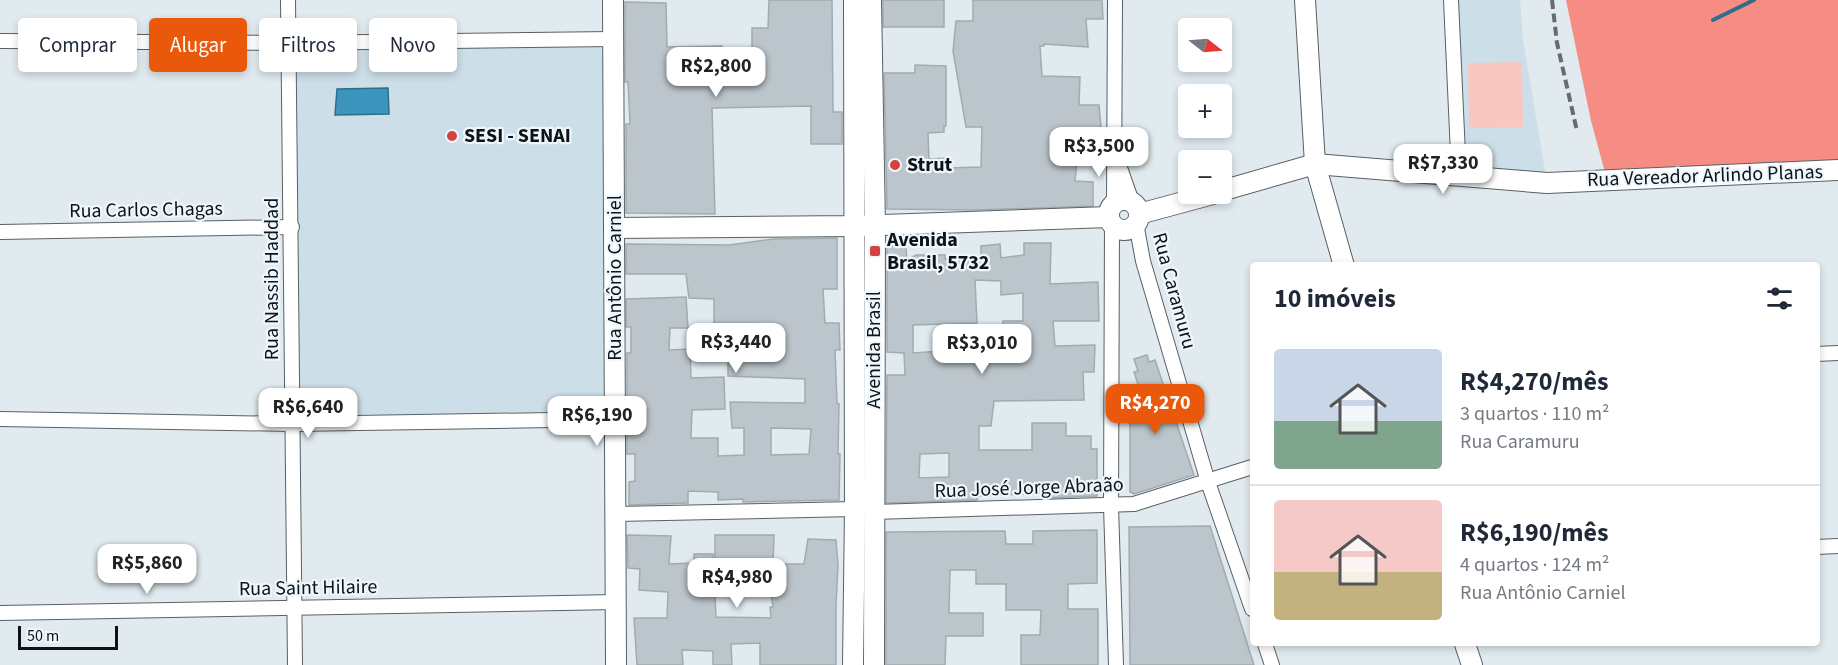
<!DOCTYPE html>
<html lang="pt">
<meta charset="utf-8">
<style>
body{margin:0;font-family:"Source Sans 3",sans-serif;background:#f6f6f7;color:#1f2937;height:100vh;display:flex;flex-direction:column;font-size:22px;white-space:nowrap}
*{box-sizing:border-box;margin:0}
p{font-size:20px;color:#747a83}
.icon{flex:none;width:33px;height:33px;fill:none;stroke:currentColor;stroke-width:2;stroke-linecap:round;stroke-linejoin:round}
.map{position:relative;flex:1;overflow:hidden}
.details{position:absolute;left:1250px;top:262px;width:570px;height:384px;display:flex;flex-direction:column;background:#fff;border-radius:6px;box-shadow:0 3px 9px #0003}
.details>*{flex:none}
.top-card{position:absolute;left:18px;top:18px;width:570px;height:54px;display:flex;gap:12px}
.needle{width:39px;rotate:107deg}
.tools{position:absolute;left:1178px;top:18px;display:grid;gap:12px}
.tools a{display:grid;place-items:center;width:54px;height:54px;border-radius:6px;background:#fff;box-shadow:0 3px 9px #0003;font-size:30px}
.scale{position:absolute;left:18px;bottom:15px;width:100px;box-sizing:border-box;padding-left:6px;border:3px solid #101315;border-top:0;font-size:16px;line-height:21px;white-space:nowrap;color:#101315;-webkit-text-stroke:4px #edf7fd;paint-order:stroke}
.price{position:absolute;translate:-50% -51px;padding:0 14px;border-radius:12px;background:#fff;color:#222;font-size:20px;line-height:39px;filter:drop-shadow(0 2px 3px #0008)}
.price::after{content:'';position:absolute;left:50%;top:36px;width:18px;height:14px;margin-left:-9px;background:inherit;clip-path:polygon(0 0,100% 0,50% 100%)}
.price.on{background:#ea580c;color:#fff}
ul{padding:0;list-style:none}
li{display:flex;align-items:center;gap:18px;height:150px;padding:0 24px}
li+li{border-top:2px solid #e0e1e3}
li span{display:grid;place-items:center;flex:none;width:168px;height:120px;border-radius:6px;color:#555}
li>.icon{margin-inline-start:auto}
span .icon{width:72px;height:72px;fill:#fffc;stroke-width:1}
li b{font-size:26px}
h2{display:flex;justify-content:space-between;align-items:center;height:72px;padding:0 24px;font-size:26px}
.pill{padding:0 21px;border-radius:6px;background:#fff;box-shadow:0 3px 9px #0003;font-size:21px;line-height:54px}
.pill.on{background:#ea580c;color:#fff}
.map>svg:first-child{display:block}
.built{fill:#ccdee8}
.green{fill:#f8c7c2}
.forest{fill:#f68d85}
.water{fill:#3b95bd;stroke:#2e6e8b;stroke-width:1.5}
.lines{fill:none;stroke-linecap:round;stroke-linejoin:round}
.stream{stroke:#2e6e8b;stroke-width:4}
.building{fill:#bbc5cb;stroke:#a1abb0;stroke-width:1.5;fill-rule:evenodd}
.street-casing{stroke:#586166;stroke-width:16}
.secondary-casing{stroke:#586166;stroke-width:22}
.street{stroke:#fff;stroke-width:14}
.secondary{stroke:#fff;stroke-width:20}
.rail{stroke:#666c6f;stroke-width:4;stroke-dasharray:9 4.5;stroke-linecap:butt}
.poi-dot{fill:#d24340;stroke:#edf7fd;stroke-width:2}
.labels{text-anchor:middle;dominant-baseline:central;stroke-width:4.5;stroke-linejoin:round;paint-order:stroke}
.poi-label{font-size:20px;font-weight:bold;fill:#101315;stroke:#edf7fd;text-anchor:start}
.street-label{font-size:20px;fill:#101315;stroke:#edf7fd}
</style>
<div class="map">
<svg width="1838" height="665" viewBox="0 0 1838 665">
<rect width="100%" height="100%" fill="#e0eaef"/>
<g class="built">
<path d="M1451,0H1520L1523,40L1547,183L1459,177Z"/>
<path d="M613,39L615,411L296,416L288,43Z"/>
</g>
<path class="green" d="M1522,62L1523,127L1469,128L1468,63Z"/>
<path class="forest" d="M1566,0H1838V162L1606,176L1591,121Z"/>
<path class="water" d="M388,88L389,114L335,115L337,89Z"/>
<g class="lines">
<path class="stream" d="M1713,20L1754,0"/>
</g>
<g class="building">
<path d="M769,0H832L833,112H842V144H811V106L712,108L715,214L626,213V124H630L628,82H625V2L666,3L667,47L722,46L723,58H752V28H768Z"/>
<rect x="883" y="0" width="61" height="27"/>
<path d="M973,0H1102L1103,19H1086L1088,47L1044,44V46H1040L1042,76L1080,77L1079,105H1099L1101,127H1099V148H1078L1075,181L1093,182V206L976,210L887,209L884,73H915V65L946,66V126H944V132L928,133L929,159L948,158V168L981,167L982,127H966L953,51L956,21H973Z"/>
<path d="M837,238V289H823L825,323H839L840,350H835L837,403L839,404L838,454H840L839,500L743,502V499L718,500V492L688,491V503L629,505V482L635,481V454H627V353H631V327H626V299L686,297L688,328H670L669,350L690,349L691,378L724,377L725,409L692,410L691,438H718V456L744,455V428H732L730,402L805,403V379L728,376V349H776L777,324L714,323V299L689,298L686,274H626V244L729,245L774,239ZM771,428L811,429L809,454L771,455Z"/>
<path d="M905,239L907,260L916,255H945V259L981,257V246L1000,244L1001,258L1024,255V243H1051L1050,284L1098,282L1099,321H1053L1055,346L1095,345L1094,372H1083L1084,400L994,401L991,426H979V450H1032V423H1066V436H1091V449H1097V496L1048,498V493L978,496L977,500L886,503L887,375H905L904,353L887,352V241ZM975,280L1001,281V295L1023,293V321H1003L1000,347L913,353V325L977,323ZM949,453V477L919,478L920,454Z"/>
<path d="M1147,355L1149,362L1155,360L1194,475L1134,494L1130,492V410L1145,405L1134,372L1138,371L1134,359Z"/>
<path d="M1210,526L1254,665H1130L1129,527Z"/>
<path d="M1097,530V583L1068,584V609H1098V665H1021V635H1040L1041,610H1006V584H976V570H950L949,613H983V636H946L945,665H886V532L1005,531L1006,544H1033V531Z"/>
<path d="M627,535L671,536L669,564L694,563V554H713L716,617L771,618L770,607H773L771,590H780V564H804L808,539L836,540L838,565L836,606V665H760V643L731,644L732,665H713V651L682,650L683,665H637L634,618H667L668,592L639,590L640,569L628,568Z"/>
<path d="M715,535H774L773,562L715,563Z"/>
</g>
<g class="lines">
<defs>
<g id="street">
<path d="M288,0L295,665"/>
<path d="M1451,0L1459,177"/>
<path d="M0,41L288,43L613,39"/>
<path d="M1118,162L1132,202"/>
<path d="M1114,204L1115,0"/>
<path d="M1136,223L1143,261L1208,482L1252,609"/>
<path d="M1112,224L1111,506L1116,665"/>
<path d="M0,232L292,227"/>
<path d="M1816,354L1838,353"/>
<path d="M0,419L292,424L615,419"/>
<path d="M874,512L1134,504L1252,467"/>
<path d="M616,514L855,509"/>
<path d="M1816,547L1838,546"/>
<path d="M0,613L616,602"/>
<path d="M1265,644L1272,665"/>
</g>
<g id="secondary">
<path d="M613,0L616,665"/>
<path d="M871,0L875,226L874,665"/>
<path d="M1305,0L1315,164L1344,266"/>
<path d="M1221,191L1315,164L1547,183L1838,170"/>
<circle cx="1124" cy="215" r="15"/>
<path d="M1139,214L1213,194"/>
<path d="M614,228L854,226L1109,217"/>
<path d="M1465,644L1472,665"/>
<path d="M853,665L855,509L854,0"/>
</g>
</defs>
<use href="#street" class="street-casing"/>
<use href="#secondary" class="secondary-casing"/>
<use href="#street" class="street"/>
<use href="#secondary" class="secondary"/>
<path class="rail" d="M1552,0L1557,43L1577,131"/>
</g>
<g class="poi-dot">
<circle cx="452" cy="136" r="6"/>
<circle cx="895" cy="165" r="6"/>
<rect x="869" y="245" width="12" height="12" rx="3"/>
</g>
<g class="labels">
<g class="poi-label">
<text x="464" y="136">SESI - SENAI</text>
<text x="907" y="165">Strut</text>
<text x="887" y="240">Avenida<tspan x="887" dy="23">Brasil, 5732</tspan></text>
</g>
<g class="street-label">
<text transform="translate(1705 176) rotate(-2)">Rua Vereador Arlindo Planas</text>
<text transform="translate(146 210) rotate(-1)">Rua Carlos Chagas</text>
<text transform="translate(615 278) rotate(-90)">Rua Antônio Carniel</text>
<text transform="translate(272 279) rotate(-90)">Rua Nassib Haddad</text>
<text transform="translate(1174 291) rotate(75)">Rua Caramuru</text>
<text transform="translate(874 350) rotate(-90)">Avenida Brasil</text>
<text transform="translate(1029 488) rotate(-2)">Rua José Jorge Abraão</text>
<text transform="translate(308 588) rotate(-1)">Rua Saint Hilaire</text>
</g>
</g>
</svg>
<div class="tools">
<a><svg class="needle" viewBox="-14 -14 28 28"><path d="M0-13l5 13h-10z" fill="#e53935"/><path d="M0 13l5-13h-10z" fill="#747a83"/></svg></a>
<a>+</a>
<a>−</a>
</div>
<div class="scale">50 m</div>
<b class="price" style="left:716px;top:98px">R$2,800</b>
<b class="price" style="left:1099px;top:178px">R$3,500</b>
<b class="price" style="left:1443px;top:195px">R$7,330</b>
<b class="price" style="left:736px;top:374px">R$3,440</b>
<b class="price" style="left:982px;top:375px">R$3,010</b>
<b class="price on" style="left:1155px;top:435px">R$4,270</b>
<b class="price" style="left:308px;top:439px">R$6,640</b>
<b class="price" style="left:597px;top:447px">R$6,190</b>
<b class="price" style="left:147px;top:595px">R$5,860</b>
<b class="price" style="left:737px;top:609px">R$4,980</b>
<div class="top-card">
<a class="pill">Comprar</a>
<a class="pill on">Alugar</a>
<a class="pill">Filtros</a>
<a class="pill">Novo</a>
</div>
<section class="details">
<h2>10 imóveis<svg class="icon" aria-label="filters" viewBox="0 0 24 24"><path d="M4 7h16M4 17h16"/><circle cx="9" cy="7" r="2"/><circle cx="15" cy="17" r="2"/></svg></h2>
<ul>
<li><span style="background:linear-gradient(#c9d6e8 60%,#7fa58c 0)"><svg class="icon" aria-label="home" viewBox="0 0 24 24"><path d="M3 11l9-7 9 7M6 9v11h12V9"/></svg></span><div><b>R$4,270/mês</b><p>3 quartos · 110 m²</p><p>Rua Caramuru</p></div></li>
<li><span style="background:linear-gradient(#f6c9c9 60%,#c2b280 0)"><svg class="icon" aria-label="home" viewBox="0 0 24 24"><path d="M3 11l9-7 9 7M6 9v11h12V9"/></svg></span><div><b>R$6,190/mês</b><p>4 quartos · 124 m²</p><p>Rua Antônio Carniel</p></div></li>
</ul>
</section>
</div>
